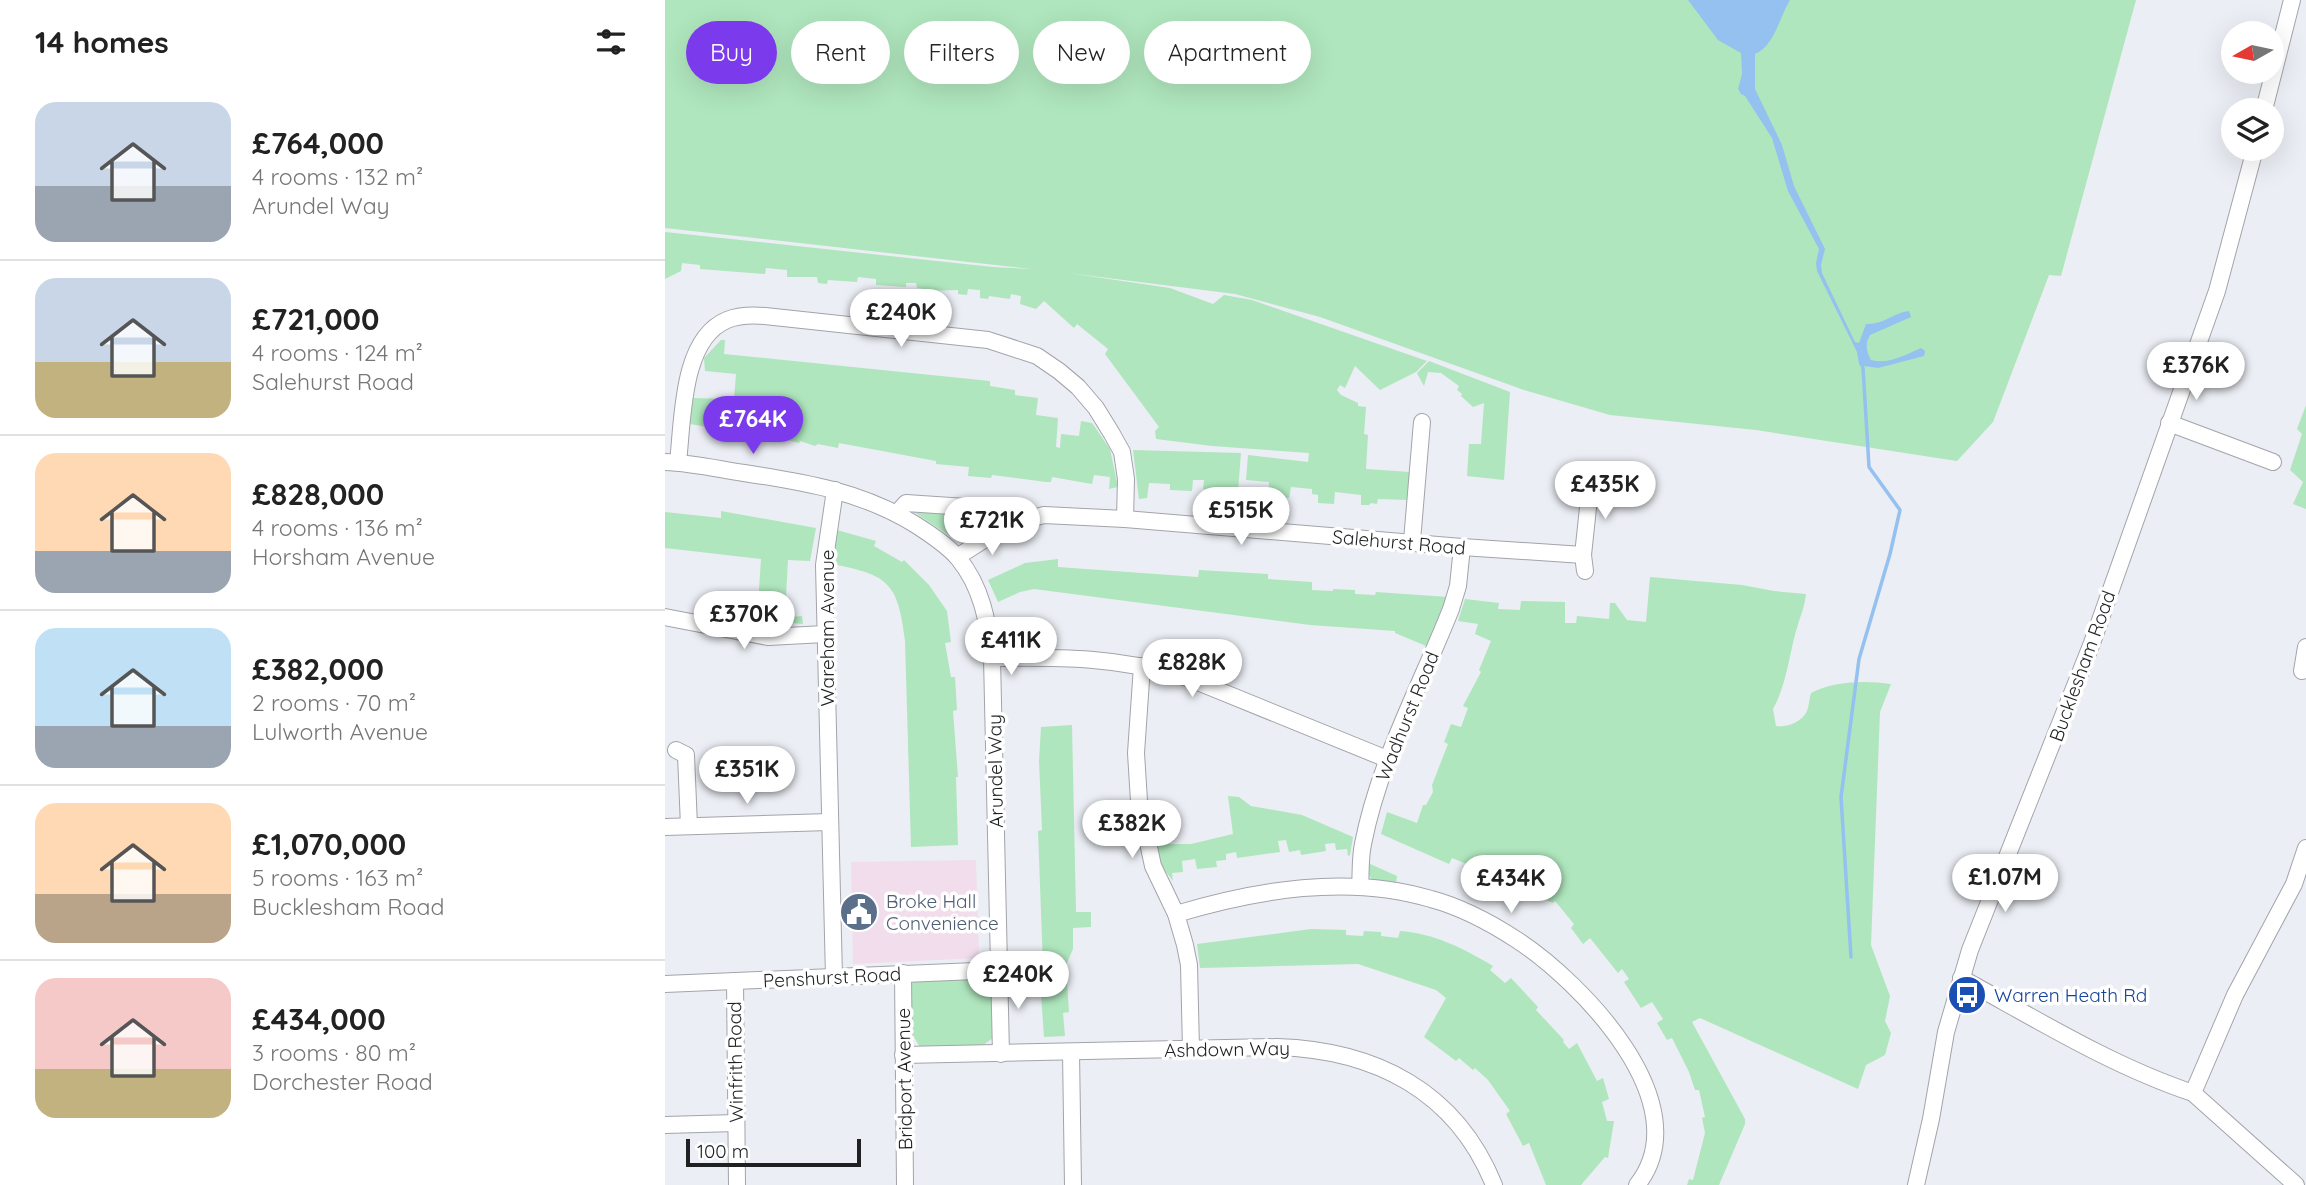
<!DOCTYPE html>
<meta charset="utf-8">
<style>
body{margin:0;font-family:Quicksand,sans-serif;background:#f6f6f6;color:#222;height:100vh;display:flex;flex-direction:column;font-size:26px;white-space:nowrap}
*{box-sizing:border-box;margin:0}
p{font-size:23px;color:#767676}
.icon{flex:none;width:38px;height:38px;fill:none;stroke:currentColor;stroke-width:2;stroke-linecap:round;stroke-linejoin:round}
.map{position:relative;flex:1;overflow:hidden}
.panel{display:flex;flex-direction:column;background:#fff;width:665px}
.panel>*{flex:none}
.banner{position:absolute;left:21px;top:21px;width:665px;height:63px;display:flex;gap:14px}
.needle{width:46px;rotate:261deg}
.tools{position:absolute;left:1556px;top:21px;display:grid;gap:14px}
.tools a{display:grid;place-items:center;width:63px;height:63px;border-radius:50%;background:#fff;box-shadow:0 7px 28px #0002;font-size:35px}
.scale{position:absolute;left:21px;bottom:18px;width:175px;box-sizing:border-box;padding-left:7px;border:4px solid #1f2022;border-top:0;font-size:19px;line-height:24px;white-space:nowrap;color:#1f2022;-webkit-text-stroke:5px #fff;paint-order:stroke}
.price{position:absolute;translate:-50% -60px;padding:0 16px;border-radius:24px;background:#fff;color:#222;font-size:23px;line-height:46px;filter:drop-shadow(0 2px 4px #0008)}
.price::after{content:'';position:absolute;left:50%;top:42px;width:21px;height:16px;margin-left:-10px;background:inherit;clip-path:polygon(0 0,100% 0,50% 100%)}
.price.on{background:#7c3aed;color:#fff}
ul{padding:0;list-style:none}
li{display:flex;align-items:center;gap:21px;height:175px;padding:0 35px}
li+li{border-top:2px solid #e0e0e0}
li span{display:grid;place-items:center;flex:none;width:196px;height:140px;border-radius:21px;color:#555}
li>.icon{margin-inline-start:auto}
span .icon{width:84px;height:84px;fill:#fffc;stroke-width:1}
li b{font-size:30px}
h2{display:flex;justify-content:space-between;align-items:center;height:84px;padding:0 35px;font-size:30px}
.pill{padding:0 24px;border-radius:32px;background:#fff;box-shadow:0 7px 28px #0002;font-size:24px;line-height:63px}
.pill.on{background:#7c3aed;color:#fff}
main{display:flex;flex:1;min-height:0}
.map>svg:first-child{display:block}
.commercial{fill:#f2ddec}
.green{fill:#afe6bd}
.water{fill:#94c1ef}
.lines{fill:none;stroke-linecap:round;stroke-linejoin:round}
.stream{stroke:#94c1ef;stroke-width:3.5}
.minor-casing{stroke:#a2a4aa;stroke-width:18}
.minor{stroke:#fff;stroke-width:16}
.labels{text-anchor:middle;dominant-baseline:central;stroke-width:7;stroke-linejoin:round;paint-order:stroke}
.street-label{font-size:19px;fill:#1f2022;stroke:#fff}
.service-label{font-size:19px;fill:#4e5e75;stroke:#fff;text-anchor:start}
.transit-label{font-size:19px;fill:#164399;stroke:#fff;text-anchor:start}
</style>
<main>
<section class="panel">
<h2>14 homes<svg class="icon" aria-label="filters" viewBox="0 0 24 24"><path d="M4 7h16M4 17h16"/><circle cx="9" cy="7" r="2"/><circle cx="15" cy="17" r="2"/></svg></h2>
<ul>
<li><span style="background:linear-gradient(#c9d6e8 60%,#9aa5b1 0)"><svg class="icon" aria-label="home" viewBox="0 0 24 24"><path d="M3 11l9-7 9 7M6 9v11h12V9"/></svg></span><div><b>£764,000</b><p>4 rooms · 132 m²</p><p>Arundel Way</p></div></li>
<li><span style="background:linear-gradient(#c9d6e8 60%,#c2b280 0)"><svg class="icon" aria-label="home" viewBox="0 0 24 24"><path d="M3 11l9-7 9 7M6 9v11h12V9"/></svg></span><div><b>£721,000</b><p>4 rooms · 124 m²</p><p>Salehurst Road</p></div></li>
<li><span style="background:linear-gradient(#ffd9b3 70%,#9aa5b1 0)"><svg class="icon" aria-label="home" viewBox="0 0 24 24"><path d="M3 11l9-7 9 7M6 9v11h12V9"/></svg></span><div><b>£828,000</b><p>4 rooms · 136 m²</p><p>Horsham Avenue</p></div></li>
<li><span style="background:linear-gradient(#bfe0f5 70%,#9aa5b1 0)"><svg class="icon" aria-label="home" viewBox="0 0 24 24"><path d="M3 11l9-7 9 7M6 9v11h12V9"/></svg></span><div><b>£382,000</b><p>2 rooms · 70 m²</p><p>Lulworth Avenue</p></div></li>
<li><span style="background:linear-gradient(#ffd9b3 65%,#b9a48a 0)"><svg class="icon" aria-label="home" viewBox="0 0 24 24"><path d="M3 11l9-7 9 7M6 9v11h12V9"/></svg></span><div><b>£1,070,000</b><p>5 rooms · 163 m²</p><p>Bucklesham Road</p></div></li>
<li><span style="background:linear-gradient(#f6c9c9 65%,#c2b280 0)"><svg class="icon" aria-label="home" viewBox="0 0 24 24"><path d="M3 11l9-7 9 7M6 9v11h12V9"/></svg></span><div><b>£434,000</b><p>3 rooms · 80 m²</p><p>Dorchester Road</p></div></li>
</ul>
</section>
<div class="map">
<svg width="1641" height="1185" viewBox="0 0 1641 1185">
<rect width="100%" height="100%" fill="#ebeef4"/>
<path class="commercial" d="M311,860L314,958L188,964L186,862Z"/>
<g class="green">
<path d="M0,0H1471L1396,276L1384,275L1328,422L1292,461L1091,430L945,415L859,390L655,317L570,294L403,273L505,288L548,304L559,295L587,300L762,361L751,372L715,390L690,366L680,388L675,385L672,390L676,395L693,403V406L701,407L699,434L703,435L701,469L745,472L743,500L713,499L712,504L706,503L704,505H696V495L670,492L669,504L653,503V495L647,494V489L626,487L624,498L603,497L604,482L581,480L583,455L643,462L644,453L547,446L491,439L490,431L494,427L440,354L443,349L412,324L409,328L379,301L371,309L355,304L356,296L346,294L345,299L324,296L323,299L315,298V290L303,289L302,295L293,294V290L259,291V289L252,288L251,283H241V287L211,285V279L193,277L192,282L163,280L162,284L153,283L152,277H122V270L101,268L100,274L35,269V265L17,263L16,271L0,279V232L328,267L366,269L0,228Z"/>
<path d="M56,340H60L59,354L325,381V386L350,390V395L373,398L371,415L393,418L391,447L395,448L396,434L414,436L416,421L427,423L445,449L453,487L444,489L445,477L429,475L427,484L387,477L386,482H381L327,475L326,478L303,476L304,467L271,464V461L174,443L173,448L153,444L150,446L135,441L134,443L115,438L112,440L102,438V432L95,431V435H91L25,424L27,398L69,399L71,374L40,371L39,358Z"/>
<path d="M764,361L845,392L839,480L802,476L804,444H816L819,403L808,407L796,396L797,394L792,390L794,386L776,373L763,372L759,386L752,373Z"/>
<path d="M1641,405V509L1628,504L1638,482L1625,470L1637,434L1632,429Z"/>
<path d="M468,450L576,453L573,491L538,489L539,480H528L527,491L505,490V484L484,483L482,498L474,499Z"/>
<path d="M246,510L331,515L336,520L315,534L294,542Z"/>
<path d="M56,511L151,528L145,561L123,560L121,596L123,617L137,616L138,624L92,620L96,559L0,548V512L56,518Z"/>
<path d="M172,530L211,541L209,546L237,562L239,560L264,585L282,611L286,642L280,643L286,677H290L292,710L288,711L293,777H291L293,845L246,847L240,640C233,582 223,575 167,564Z"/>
<path d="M393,559V567L533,577L534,570L603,574V579L647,582V590L668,591V589L690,590V594L710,595L711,592L783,597L766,648L730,633V631L645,625L369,589L355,592L333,602L323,580L360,563Z"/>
<path d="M985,577L1077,585L1109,591L1141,594C1140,604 1137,612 1134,621C1124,651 1123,682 1108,709L1111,726C1122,728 1137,722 1142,711C1144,706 1144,699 1146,693C1168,681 1201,680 1226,684L1215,712L1206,945L1225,996L1220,1021L1226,1033L1220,1055L1201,1065L1193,1089L1035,1018L1027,1022L1080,1119V1124L1054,1185H1022L1024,1179L1028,1180L1040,1133L1037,1118L1040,1117L1034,1090H1030L1024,1072L1007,1038L1002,1040L992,1023L998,1019L987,1002L976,1008L959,982L964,979L957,969L953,973L925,938L918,944L906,928L909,924L890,901L888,903L865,893L863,899L805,874L807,866L787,858L784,864L716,834L722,812L752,823L758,805H761L768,792L767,785L783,744L779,742L786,724L796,727L803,708L798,706L816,672L814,670L826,641L810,634L813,624L793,621L800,599L834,603L833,609L855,610L856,601L900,602V623H911L912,616L944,619L945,603H950L962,620L981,622Z"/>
<path d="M407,725L411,912H426V927L408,928V949L401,965L404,1012L398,1013L400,1036L379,1037L374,966H378L373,831L377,830L374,761L376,727Z"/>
<path d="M563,796L574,797L586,806L637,815L688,837L685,855L683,856L682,849L671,850L670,843L660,844L661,851L636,855L635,850L624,852L621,840L613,841L615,852L572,858L571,852L561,854V860L551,861L552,867L532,869L530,859L517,861L518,872L507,873L508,881L498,868L490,844H526L568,834Z"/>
<path d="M703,863L732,876L731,884L708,881L703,874Z"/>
<path d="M646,929L681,930V935L698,936L699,931L716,932V936L733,938L735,931C768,933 800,949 828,966L825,970L840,983L846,978L873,1007L871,1010L899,1040L898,1042L904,1049L912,1043L932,1081L938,1078L944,1099L937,1102L942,1121H949L943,1158L940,1157L916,1185H881L864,1143L858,1146L841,1114L845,1111L823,1080L810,1068L808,1070L794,1058L791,1061L759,1037L781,998L771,990L693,964L535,968L532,944Z"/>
<path d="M320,978L327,983L330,1032L328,1038L317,1046L255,1047L246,1032L245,986L250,980Z"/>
</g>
<path class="water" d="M1023,0H1125C1114,18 1110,45 1090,54V89L1117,145L1129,186L1160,249L1156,265L1157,273L1190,342L1194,343L1201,324C1218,325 1228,313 1244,311L1246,317L1205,335C1200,344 1201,351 1206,360C1223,365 1240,355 1256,348L1260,351L1259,356L1213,368L1199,366L1200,373L1194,364L1192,352L1152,271L1151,263L1154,249L1123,191L1107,138L1080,96L1076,94L1073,89L1077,74L1076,53L1053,40Z"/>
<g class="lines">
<path class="stream" d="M1186,957L1176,797L1194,659L1225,554L1235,510L1204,467L1198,368"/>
<defs>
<g id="minor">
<path d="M1599,110L1627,0"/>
<path d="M1504,423L1608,462"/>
<path d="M0,462C27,463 53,469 79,473C140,482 198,492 251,525C265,534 282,545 293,558C317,587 323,622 327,658L336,1054"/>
<path d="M13,462C18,420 16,339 62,320C74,315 87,315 100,316L323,340L372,356L394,371L413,387L431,408L447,434L457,452L461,479L460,519"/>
<path d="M232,513L241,503L331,509L340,517L342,525L379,515L460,519L797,547L918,555"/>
<path d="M747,541L757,422"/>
<path d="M292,557L342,525"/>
<path d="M920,571L918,555L927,470"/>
<path d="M0,617L103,637L160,634"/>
<path d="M327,658C398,657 454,657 523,678L722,759"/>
<path d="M477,666L471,753L474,801L488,866L511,914L520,945L524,965L526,1049"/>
<path d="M1637,671L1641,647"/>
<path d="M11,750L21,755L24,826"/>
<path d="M0,827L165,822"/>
<path d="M695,887C696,873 695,858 698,844C714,762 755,687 786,609L793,586L797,547"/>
<path d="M511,914C591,890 683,874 766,899C796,907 826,923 852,940C916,982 1036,1104 972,1185"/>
<path d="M238,973L240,1185"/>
<path d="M169,977L159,565L170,490"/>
<path d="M1296,978C1371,1019 1447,1066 1528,1093L1631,1185"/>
<path d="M70,981L72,1185"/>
<path d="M0,984L334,970"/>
<path d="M406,1052L408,1185"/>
<path d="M238,1055L612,1047C710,1050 791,1091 829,1185"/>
<path d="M1528,1093L1570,995L1629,884L1641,848"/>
<path d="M0,1125L71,1123"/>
<path d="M1251,1185L1266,1119L1281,1032L1305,950L1427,643L1552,291L1590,149"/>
</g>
</defs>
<use href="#minor" class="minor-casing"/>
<use href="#minor" class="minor"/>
</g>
<defs>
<symbol id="civic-disc" viewBox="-11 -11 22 22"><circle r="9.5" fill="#5c6f8a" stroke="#fff"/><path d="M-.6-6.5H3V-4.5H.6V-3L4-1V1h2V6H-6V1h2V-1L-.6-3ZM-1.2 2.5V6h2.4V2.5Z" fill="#fff"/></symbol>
<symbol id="bus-disc" viewBox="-11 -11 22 22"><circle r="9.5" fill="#1a4fb4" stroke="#fff"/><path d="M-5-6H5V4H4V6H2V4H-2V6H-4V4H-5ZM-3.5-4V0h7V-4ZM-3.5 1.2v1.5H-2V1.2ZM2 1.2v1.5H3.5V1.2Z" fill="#fff"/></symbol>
</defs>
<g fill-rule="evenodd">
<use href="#civic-disc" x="172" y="890" width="44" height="44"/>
<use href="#bus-disc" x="1280" y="973" width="44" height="44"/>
</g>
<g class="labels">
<g class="street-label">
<text transform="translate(734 542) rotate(5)">Salehurst Road</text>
<text transform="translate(162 628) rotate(-90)">Wareham Avenue</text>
<text transform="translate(1417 666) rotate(-70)">Bucklesham Road</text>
<text transform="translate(742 716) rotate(-68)">Wadhurst Road</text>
<text transform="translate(330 771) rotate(-91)">Arundel Way</text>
<text transform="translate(167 977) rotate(-3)">Penshurst Road</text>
<text transform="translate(562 1049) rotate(-1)">Ashdown Way</text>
<text transform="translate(70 1062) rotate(-91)">Winfrith Road</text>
<text transform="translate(239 1079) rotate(-91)">Bridport Avenue</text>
</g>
<g class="service-label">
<text x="221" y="901">Broke Hall<tspan x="221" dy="22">Convenience</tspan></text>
</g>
<g class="transit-label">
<text x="1329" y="995">Warren Heath Rd</text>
</g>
</g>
</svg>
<div class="tools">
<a><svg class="needle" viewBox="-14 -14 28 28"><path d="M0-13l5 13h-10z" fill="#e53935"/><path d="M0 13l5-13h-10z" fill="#767676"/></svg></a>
<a><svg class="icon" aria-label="layers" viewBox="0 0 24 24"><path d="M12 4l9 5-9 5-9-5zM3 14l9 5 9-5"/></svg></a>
</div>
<div class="scale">100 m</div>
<b class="price" style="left:236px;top:349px">£240K</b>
<b class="price" style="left:1531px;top:402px">£376K</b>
<b class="price on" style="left:88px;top:456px">£764K</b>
<b class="price" style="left:940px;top:521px">£435K</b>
<b class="price" style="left:576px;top:547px">£515K</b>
<b class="price" style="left:327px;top:557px">£721K</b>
<b class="price" style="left:79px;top:651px">£370K</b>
<b class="price" style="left:346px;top:677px">£411K</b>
<b class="price" style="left:527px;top:699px">£828K</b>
<b class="price" style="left:82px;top:806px">£351K</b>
<b class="price" style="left:467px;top:860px">£382K</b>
<b class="price" style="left:1340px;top:914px">£1.07M</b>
<b class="price" style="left:846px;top:915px">£434K</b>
<b class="price" style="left:353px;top:1011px">£240K</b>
<div class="banner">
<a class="pill on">Buy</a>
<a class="pill">Rent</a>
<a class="pill">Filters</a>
<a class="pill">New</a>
<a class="pill">Apartment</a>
</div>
</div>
</main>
